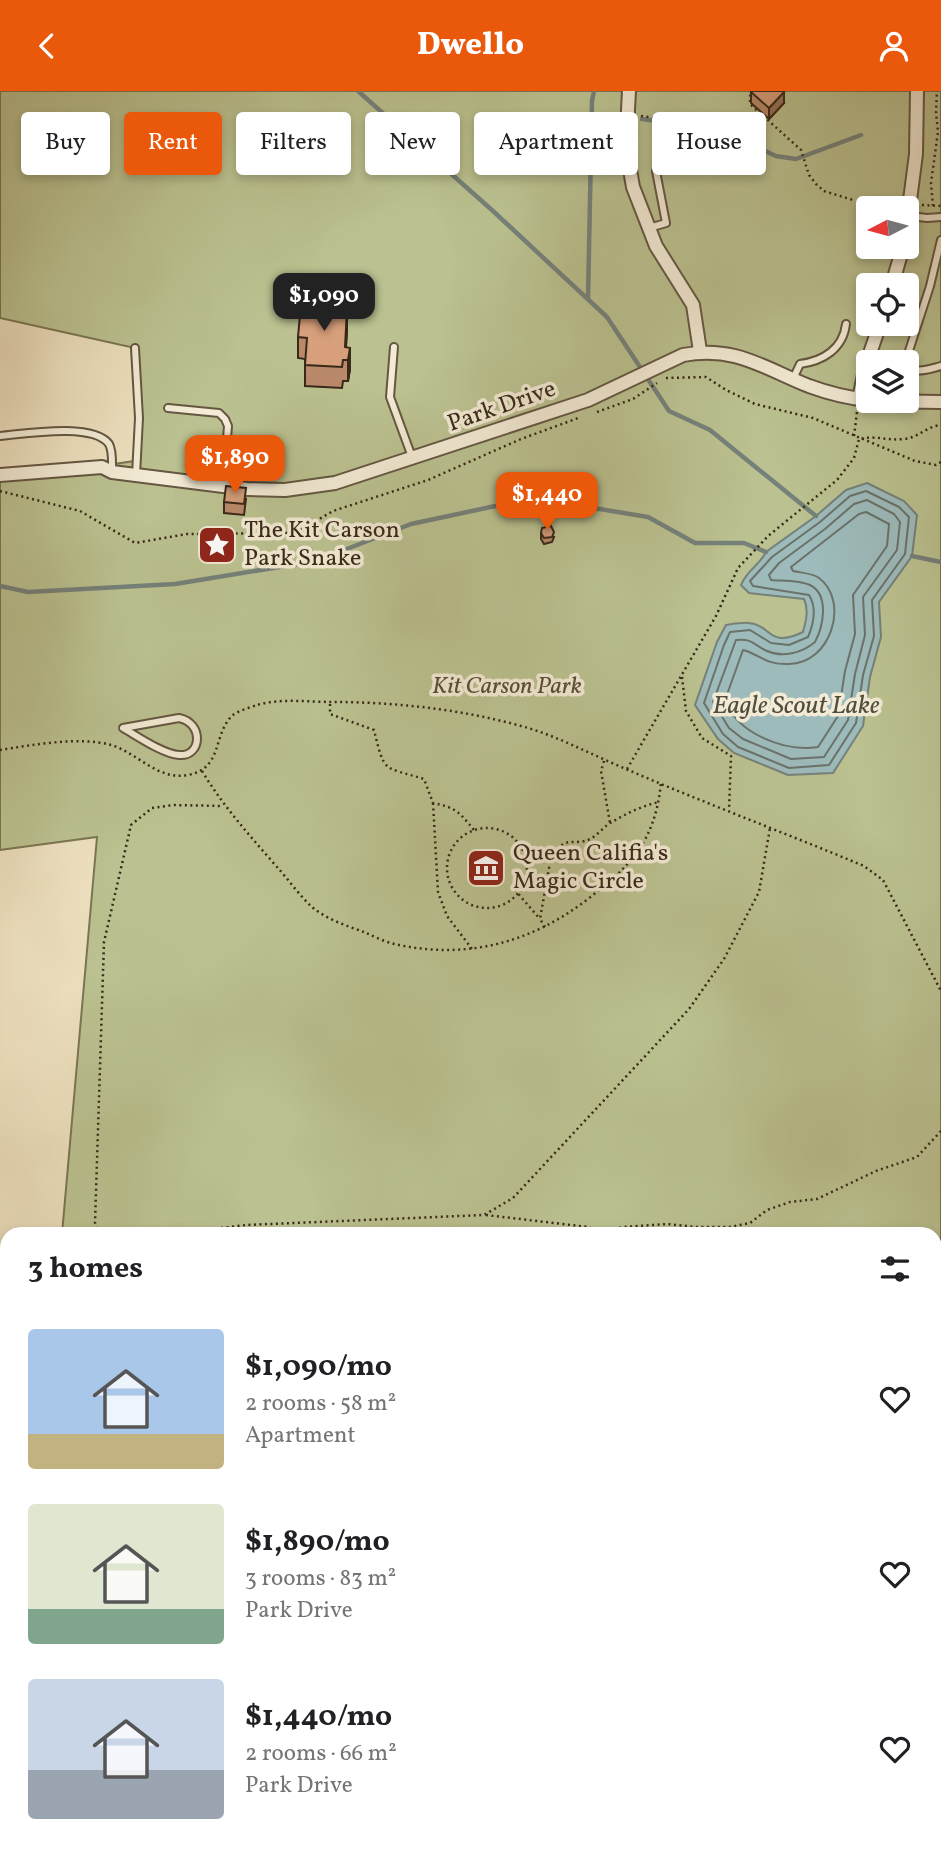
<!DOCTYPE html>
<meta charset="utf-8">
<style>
body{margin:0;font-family:Vollkorn,serif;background:#f6f6f6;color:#202124;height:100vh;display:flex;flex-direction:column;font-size:26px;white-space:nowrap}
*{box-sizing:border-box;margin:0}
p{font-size:23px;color:#757577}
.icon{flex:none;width:38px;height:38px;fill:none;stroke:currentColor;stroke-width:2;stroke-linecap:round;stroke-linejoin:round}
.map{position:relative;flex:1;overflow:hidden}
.details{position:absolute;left:0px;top:1136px;width:942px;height:625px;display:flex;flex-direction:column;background:#fff;border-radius:21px 21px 0 0;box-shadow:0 4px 10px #0003}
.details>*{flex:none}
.top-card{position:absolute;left:21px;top:21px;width:900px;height:63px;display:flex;gap:14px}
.needle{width:46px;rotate:264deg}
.tools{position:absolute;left:856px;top:105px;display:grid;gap:14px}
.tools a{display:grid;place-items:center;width:63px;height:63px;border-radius:7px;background:#fff;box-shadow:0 4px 10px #0003;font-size:35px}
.price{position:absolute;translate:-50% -60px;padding:0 16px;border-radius:14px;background:#ea580c;color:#fff;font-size:23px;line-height:46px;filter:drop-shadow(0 2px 4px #0008)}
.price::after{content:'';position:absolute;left:50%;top:42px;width:21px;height:16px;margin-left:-10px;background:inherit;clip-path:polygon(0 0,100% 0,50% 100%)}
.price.current{background:#222;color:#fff}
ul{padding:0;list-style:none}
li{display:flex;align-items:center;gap:21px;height:175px;padding:0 28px}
li span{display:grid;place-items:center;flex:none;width:196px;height:140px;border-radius:7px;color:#555}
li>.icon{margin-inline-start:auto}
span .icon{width:84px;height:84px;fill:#fffc;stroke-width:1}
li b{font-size:30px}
h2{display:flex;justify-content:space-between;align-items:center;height:84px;padding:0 28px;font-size:30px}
.chip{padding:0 24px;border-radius:7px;background:#fff;box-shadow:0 4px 10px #0003;font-size:24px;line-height:63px}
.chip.current{background:#ea580c;color:#fff}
header{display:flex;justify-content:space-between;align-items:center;height:91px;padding:0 28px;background:#ea580c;color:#fff;font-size:32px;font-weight:800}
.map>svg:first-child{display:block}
.green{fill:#bbc190;stroke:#7a7554;stroke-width:2;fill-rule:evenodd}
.water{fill:#9dbbbb;stroke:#75817a;stroke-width:2}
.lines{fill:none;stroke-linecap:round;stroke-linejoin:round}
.shore{stroke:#6a726a;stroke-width:2}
.stream{stroke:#75817a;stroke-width:4.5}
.service-casing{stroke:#655742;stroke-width:10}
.minor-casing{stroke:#655742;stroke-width:16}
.path{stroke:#382918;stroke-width:2.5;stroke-dasharray:2 3.5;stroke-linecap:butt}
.service{stroke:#f3ebd5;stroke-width:6}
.minor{stroke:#f3ebd5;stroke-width:12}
.wall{fill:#b9896a;stroke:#382918;stroke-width:2}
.shaded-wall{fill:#966f56;stroke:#382918;stroke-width:2}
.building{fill:#d79f7b;stroke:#382918;stroke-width:2}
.labels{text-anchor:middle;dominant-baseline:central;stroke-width:7;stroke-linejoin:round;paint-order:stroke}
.street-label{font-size:24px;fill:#382918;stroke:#f3ebd5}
.poi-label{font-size:24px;fill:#382918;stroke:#f3ebd5;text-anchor:start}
.park-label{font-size:24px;font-style:italic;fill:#594f36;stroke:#f3ebd5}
.water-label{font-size:26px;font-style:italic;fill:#514e41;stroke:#f3ebd5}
</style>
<header><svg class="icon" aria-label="back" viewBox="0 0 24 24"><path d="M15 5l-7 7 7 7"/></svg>Dwello<svg class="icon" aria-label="person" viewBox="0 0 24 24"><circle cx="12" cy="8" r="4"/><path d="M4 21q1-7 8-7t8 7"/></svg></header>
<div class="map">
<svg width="941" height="1759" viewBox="0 0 941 1759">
<rect width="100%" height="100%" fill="#ede0bf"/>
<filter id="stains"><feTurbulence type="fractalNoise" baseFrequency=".00286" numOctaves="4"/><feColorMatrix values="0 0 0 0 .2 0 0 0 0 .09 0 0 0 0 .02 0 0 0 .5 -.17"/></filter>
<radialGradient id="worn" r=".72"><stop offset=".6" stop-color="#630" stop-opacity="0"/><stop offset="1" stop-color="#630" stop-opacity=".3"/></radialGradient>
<path class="green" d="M0,0H941V1507L935,1508L934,1143H62L97,746L0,759V384L80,378L134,370L139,357L135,257L0,227ZM868,117H906V156H868ZM868,194H906V233H868ZM868,271H906V310H868Z"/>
<path class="water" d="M867,392L904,410L917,424L912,465L879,511L881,546L870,586L863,635L833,682L788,684L734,662L718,648L695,614L717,551L726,534C733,533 742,531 749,532C772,534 768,558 803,541C806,530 809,519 804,508L749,502L741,494C747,479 759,475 766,461L816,425L846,399Z"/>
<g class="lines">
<g class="shore">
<path d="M866,400L899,416L909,426L905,463L872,509L874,545L863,584L856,632L829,674L789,677L738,656L723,643L704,612L724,554L730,541L750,539L771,552L789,554L808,546C814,532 817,517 809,504L753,495L750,490L772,466L820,431L850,405Z"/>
<path d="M867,409L894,423L900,431L897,459L863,506L865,544L855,583L848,629L824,666L791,668L743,648L729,637L713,611L736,549C753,547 753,554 767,560C783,567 802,562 815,551C823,536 830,504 810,494C800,489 783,490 771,489L769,484L779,472L825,438L854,413Z"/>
<path d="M866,421L889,433L887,455L853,504L855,543L845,580L838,625L818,656C785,661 737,643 725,609L743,559C761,564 765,574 789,573C831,573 850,510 819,487C812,482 802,482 793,480L791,476L859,423Z"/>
</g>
<g class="stream">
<path d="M358,0L493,120L607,226L669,320L710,339L816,425"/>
<path d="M642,28L704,36L726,42L776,65L796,68L861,44"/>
<path d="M588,208L592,10L594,0"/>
<path d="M912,465L941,471"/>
<path d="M0,495L28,501L175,493L316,470L411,433L533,407L648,426L695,452H744L766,461"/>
</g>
<defs>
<g id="service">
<path d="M910,125L927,127L941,126"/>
<path d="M649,137L666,132L656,80L662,62"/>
<path d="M941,149L930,195L906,269C910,286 929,278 941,275"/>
<path d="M394,256L390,306L412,366"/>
<path d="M135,257L139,327L136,384"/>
<path d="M793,288L800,273C823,270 843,258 846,233"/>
<path d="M168,317L219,322L225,328L228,335L223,396"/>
<path d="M0,345C24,343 93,331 109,353C113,360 112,373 112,381"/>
<path d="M179,627C204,632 202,666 179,664C163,663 137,645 123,637Z"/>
</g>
<g id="minor">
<path d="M629,0L626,56L633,96L656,155L693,214L700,260"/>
<path d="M906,140L916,63L917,0"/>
<path d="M892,194L903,156"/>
<path d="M859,308L866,274L880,233"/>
<path d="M874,310L941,311"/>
<path d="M0,384L102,376L112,381L247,398L285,399L335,392L588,309L683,264C734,254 764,277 809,295C828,302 848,307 868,309"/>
<path d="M480,1754L493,1759"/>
<path d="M313,1759L338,1754"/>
<path d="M625,1759L627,1754"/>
</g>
</defs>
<use href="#service" class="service-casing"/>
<use href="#minor" class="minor-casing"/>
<g class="path">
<path d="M755,0L750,5V13L801,59L809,84L816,93L824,100L853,109"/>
<path d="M641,25L706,33L740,42"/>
<path d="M722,67L757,20"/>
<path d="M922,114L941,115"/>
<path d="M933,115L931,92L938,41L936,21L937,0"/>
<path d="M666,287L706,286L726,299L755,313L813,327L915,370L936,374L941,371"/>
<path d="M597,321L633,308L657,292"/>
<path d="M854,345L857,321"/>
<path d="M0,400L80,420L135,452L187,443L289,442L297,441L333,420L428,389L521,348L581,326"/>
<path d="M682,586L686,620L702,647L731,665L729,719"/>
<path d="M330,613V623L374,639C385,683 382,675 424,688L433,712C457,717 459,721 474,739"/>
<path d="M0,659C32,654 80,645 111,654C138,662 158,690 188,684C224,677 212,643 233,624C238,620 251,616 257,614C280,607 308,611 332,611C394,611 460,618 521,635C555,644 586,661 619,675C699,710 783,741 864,775L883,789L941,900"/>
<path d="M604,670L601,680L610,732"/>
<path d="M627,678L716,525L738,477L768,445L837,389L854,367L859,348C877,344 887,350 904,348C918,347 927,335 941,334"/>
<path d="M202,680C223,715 250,745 277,776C288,788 299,804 312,816C326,828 347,835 364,841C375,846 387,852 399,854C467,868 529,852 584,811C630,776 655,751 661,692"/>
<path d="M433,712L438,801L447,825L472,858"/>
<circle cx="487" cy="777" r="40"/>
<path d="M515,799L540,828"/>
<path d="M545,836L540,828L551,766C567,742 574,756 590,748C598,744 604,735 612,731C627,722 642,715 659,711"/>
<path d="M486,1124L588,1136L607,1143"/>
<path d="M603,1140L624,1136L667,1133L696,1136H730L750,1132L767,1119L790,1111L817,1108L876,1080L917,1066L941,1040"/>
<path d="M99,1143L95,1132L104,851L131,734L152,717L173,714L223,715"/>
<path d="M172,1143L246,1134L484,1124L513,1107L689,918L724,868L759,801L770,737"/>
<path d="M934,1331L941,1318"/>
</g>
<use href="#service" class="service"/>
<use href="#minor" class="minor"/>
</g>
<g class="wall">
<path d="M751,1L784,12L769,28L751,12Z"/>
<path d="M320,215L347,239L346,256L350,278L348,290H343L342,297L305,295V268L298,267V246Z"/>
<path d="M246,408L244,424L224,422V411Z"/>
<path d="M541,442L554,446L552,451L544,453L541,448Z"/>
</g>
<g class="shaded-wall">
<path d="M784,1V12L769,28V17Z"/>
<path d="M347,218V239L345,269V256Z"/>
<path d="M350,257V278L348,290V269Z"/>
</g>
<g class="building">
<path d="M752,0H783L784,1L769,17L751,1Z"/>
<path d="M306,204H321L320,215L347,218L345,256L350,257L348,269H343L342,276L305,274L307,247L298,246L301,213H306Z"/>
<path d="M226,395L246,397L244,413L224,411Z"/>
<path d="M551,435L554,441L552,446L544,447L541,442L542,437Z"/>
</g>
<defs>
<symbol id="sight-square" viewBox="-11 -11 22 22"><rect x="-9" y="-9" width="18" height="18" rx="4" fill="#8f2418" stroke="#f3ebd5"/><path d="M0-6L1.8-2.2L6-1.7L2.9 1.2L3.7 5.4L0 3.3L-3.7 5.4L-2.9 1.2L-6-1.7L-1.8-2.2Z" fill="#fff"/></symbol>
<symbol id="museum-square" viewBox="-11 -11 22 22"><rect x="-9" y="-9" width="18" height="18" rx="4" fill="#8f2418" stroke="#f3ebd5"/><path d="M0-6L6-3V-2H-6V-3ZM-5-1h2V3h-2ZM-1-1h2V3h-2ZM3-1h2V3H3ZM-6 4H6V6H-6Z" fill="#fff"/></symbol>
</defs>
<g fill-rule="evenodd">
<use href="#sight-square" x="195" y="432" width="44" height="44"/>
<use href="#museum-square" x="464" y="755" width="44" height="44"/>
</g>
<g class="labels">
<g class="street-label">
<text transform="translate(502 316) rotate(-19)">Park Drive</text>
</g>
<g class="poi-label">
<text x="244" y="440">The Kit Carson<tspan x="244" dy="28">Park Snake</tspan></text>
<text x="513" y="763">Queen Califia's<tspan x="513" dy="28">Magic Circle</tspan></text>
</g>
<g class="park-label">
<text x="507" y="596">Kit Carson Park</text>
</g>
<g class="water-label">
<text x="796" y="615">Eagle Scout Lake</text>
</g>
</g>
<rect width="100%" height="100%" filter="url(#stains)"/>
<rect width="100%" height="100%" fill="url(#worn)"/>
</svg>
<div class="tools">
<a><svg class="needle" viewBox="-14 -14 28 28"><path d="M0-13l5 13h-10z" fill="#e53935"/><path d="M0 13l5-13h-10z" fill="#757577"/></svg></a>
<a><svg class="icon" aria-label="locate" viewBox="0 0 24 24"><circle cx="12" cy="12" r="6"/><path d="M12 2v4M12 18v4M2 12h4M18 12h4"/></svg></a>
<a><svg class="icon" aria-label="layers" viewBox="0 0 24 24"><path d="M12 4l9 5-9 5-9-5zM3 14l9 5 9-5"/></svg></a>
</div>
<b class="price current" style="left:324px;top:242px">$1,090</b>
<b class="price" style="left:235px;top:404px">$1,890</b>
<b class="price" style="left:547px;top:441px">$1,440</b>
<div class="top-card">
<a class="chip">Buy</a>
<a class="chip current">Rent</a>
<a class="chip">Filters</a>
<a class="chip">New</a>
<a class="chip">Apartment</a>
<a class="chip">House</a>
</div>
<section class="details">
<h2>3 homes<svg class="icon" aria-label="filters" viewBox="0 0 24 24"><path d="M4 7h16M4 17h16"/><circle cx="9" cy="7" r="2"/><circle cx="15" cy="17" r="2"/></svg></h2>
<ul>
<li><span style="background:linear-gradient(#a9c7e8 75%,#c2b280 0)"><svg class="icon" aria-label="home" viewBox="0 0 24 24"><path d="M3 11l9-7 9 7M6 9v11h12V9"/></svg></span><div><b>$1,090/mo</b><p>2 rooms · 58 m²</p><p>Apartment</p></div><svg class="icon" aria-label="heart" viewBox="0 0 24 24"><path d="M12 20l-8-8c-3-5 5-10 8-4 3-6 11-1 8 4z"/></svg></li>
<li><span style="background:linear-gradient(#dfe7d0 75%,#7fa58c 0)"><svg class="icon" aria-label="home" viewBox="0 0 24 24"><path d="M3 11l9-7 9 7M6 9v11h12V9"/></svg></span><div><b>$1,890/mo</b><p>3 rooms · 83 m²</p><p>Park Drive</p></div><svg class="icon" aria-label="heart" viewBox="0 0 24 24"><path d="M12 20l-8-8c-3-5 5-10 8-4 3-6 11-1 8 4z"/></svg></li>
<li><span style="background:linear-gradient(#c9d6e8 65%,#9aa5b1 0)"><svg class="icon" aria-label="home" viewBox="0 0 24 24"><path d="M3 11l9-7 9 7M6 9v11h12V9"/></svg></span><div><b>$1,440/mo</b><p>2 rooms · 66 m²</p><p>Park Drive</p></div><svg class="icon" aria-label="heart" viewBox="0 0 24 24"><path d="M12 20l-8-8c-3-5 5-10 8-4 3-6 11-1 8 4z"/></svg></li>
</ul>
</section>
</div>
